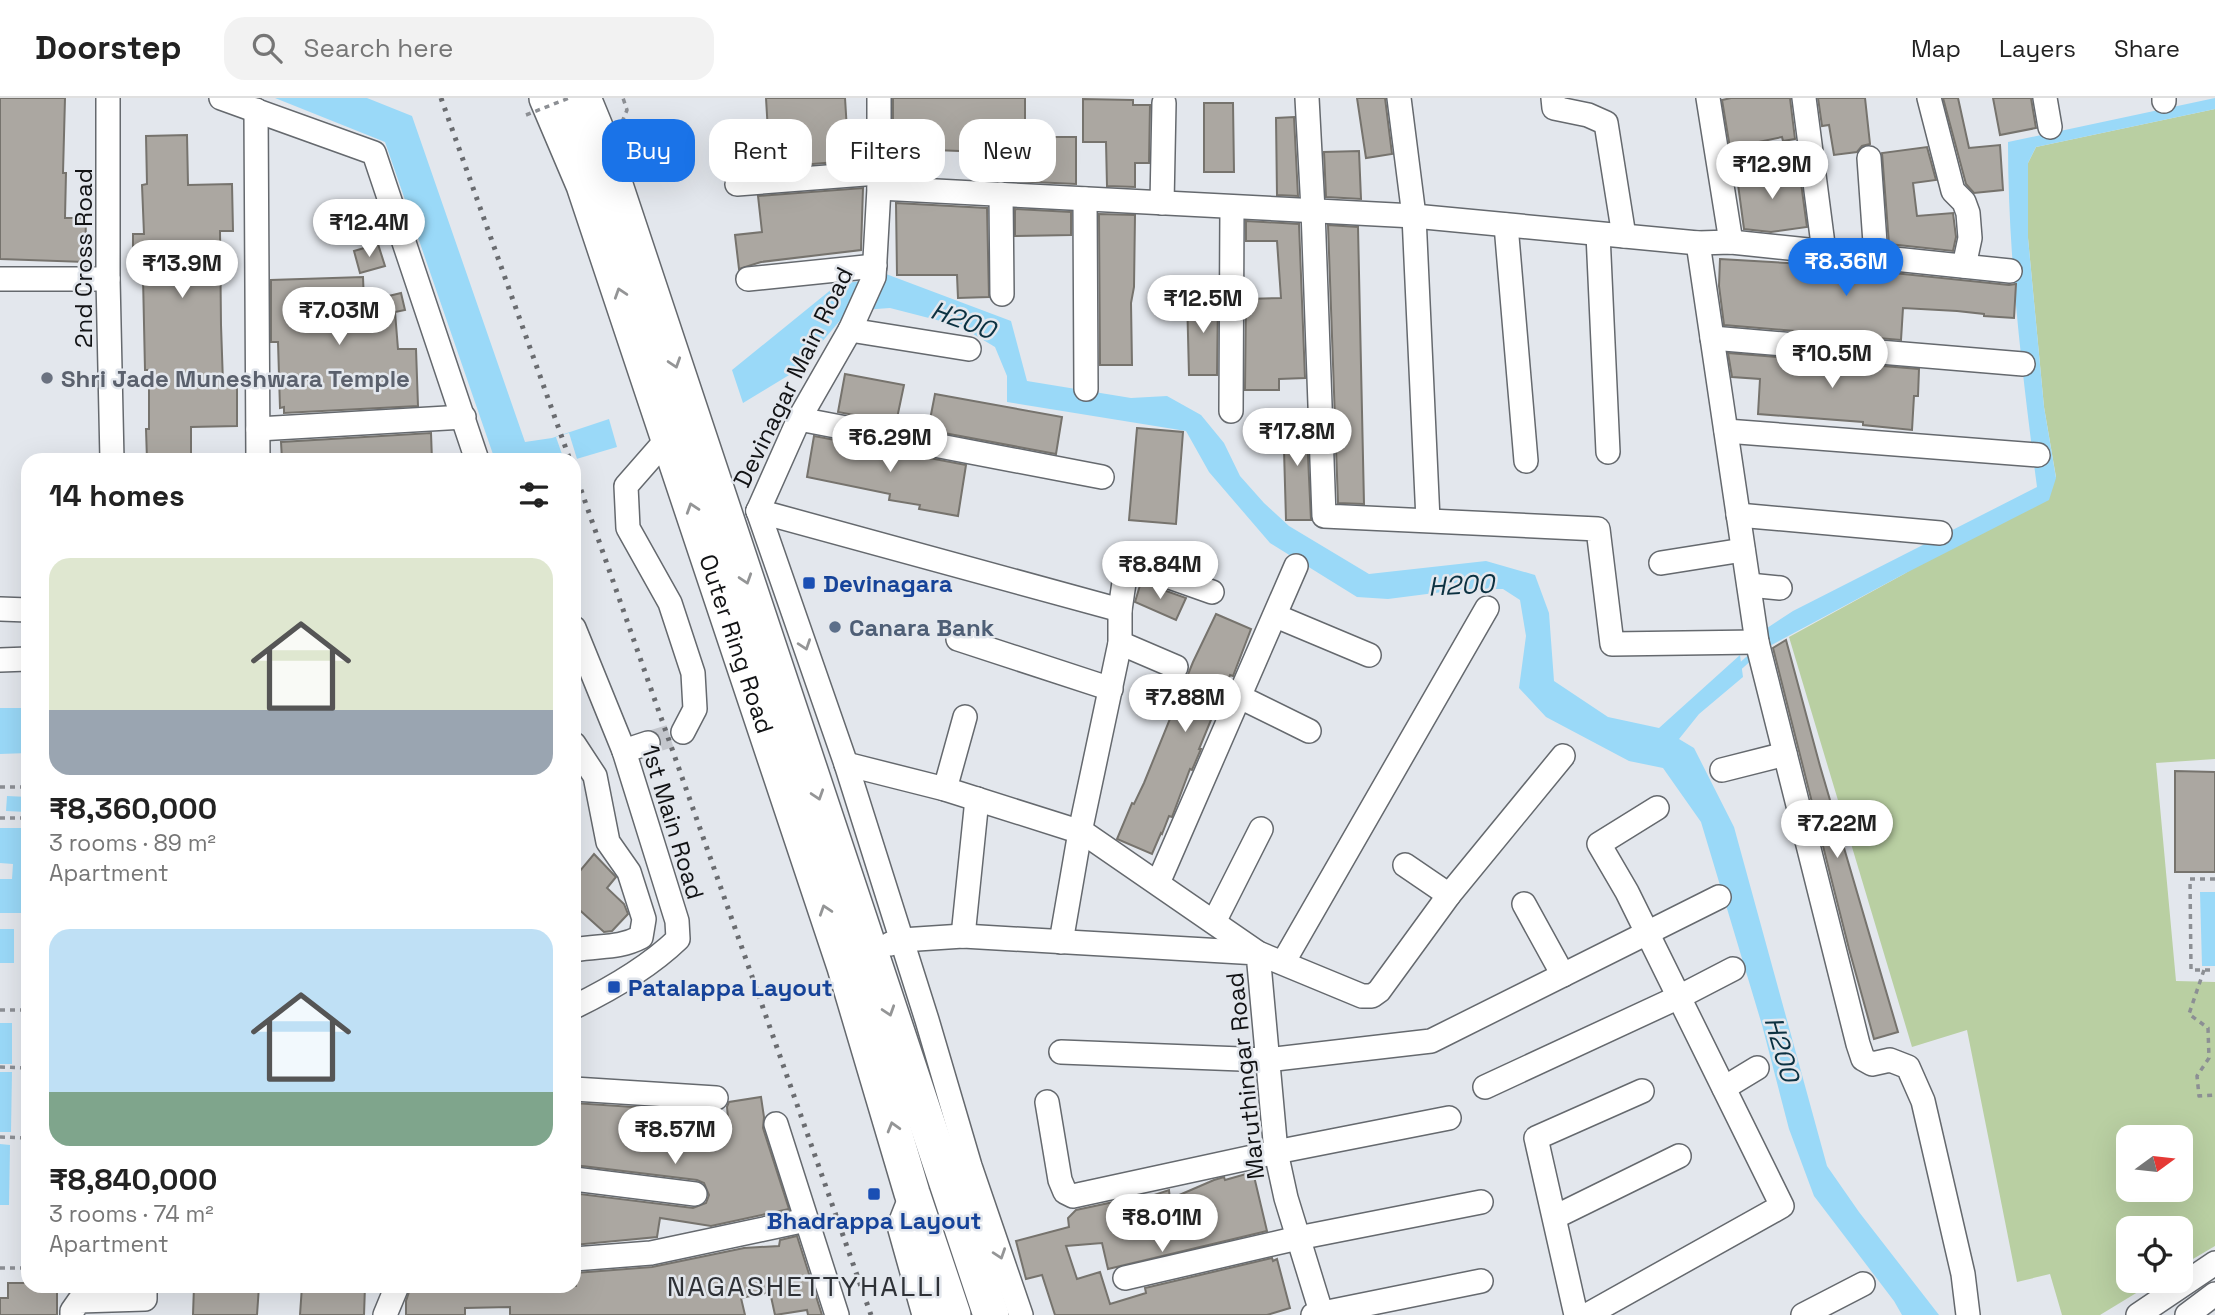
<!DOCTYPE html>
<meta charset="utf-8">
<style>
body{margin:0;font-family:"Space Grotesk",sans-serif;background:#f2f2f2;color:#222;height:100vh;display:flex;flex-direction:column;font-size:26px;white-space:nowrap}
*{box-sizing:border-box;margin:0}
p{font-size:23px;color:#767676}
.icon{flex:none;width:38px;height:38px;fill:none;stroke:currentColor;stroke-width:2;stroke-linecap:round;stroke-linejoin:round}
.map{position:relative;flex:1;overflow:hidden}
.sheet{position:absolute;left:21px;top:355px;width:560px;height:840px;display:flex;flex-direction:column;background:#fff;border-radius:21px;box-shadow:0 7px 28px #0002}
.sheet>*{flex:none}
.top-card{position:absolute;left:602px;top:21px;width:665px;height:63px;display:flex;gap:14px}
.needle{width:46px;rotate:75deg}
.controls{position:absolute;left:2116px;top:1027px;display:grid;gap:14px}
.controls a{display:grid;place-items:center;width:77px;height:77px;border-radius:14px;background:#fff;box-shadow:0 7px 28px #0002;font-size:35px}
.price{position:absolute;translate:-50% -60px;padding:0 16px;border-radius:24px;background:#fff;color:#222;font-size:23px;line-height:46px;filter:drop-shadow(0 2px 4px #0008)}
.price::after{content:'';position:absolute;left:50%;top:42px;width:21px;height:16px;margin-left:-10px;background:inherit;clip-path:polygon(0 0,100% 0,50% 100%)}
.price.current{background:#1a73e8;color:#fff}
ul{padding:0;list-style:none}
li{display:grid;align-content:center;gap:14px;height:371px;padding:0 28px}
li span{display:grid;place-items:center;height:217px;border-radius:21px;color:#555}
li>.icon{margin-inline-start:auto}
span .icon{width:126px;height:126px;fill:#fffc;stroke-width:1}
li b{font-size:30px}
h2{display:flex;justify-content:space-between;align-items:center;height:84px;padding:0 28px;font-size:30px}
.pill{padding:0 24px;border-radius:21px;background:#fff;box-shadow:0 7px 28px #0002;font-size:24px;line-height:63px}
.pill.current{background:#1a73e8;color:#fff}
header{display:flex;align-items:center;gap:42px;box-sizing:border-box;height:98px;padding:0 35px;background:#fff;border-bottom:2px solid #e0e0e0}
header strong{font-size:33px}
nav{display:flex;gap:38px;margin-inline-start:auto;font-size:24px}
.search{width:490px;height:63px;background:#f2f2f2;display:flex;align-items:center;gap:18px;box-sizing:border-box;padding:0 24px;border-radius:21px;color:#767676;font-size:26px}
.map>svg:first-child{display:block}
.green{fill:#b9cfa2;fill-rule:evenodd}
.water{fill:#9ad9f8}
.pier{fill:#e3e7ed}
.lines{fill:none;stroke-linecap:round;stroke-linejoin:round}
.stream{stroke:#9ad9f8;stroke-width:6}
.building{fill:#aba7a1;stroke:#76736d;stroke-width:2}
.minor-tunnel{stroke:#c4c7cd;stroke-width:23;stroke-dasharray:23 11;stroke-linecap:butt}
.minor-casing{stroke:#65696e;stroke-width:26}
.highway-casing{stroke:#65696e;stroke-width:38}
.path{stroke:#8c8f94;stroke-width:3.5;stroke-dasharray:5 5;stroke-linecap:butt}
.minor{stroke:#fff;stroke-width:23}
.highway{stroke:#fff;stroke-width:35}
.rail{stroke:#6a6c70;stroke-width:5;stroke-dasharray:3.5 7;stroke-linecap:butt}
.path-bridge{stroke:#8c8f94;stroke-width:3.5;stroke-dasharray:5 5;stroke-linecap:butt}
.oneway{stroke:#949596}
.worship-dot{fill:#6b7280;stroke:#e3e7ed;stroke-width:2.5}
.transit-dot{fill:#1a4fb4;stroke:#e3e7ed;stroke-width:2.5}
.service-dot{fill:#5c6f8a;stroke:#e3e7ed;stroke-width:2.5}
.labels{text-anchor:middle;dominant-baseline:central;stroke-width:5;stroke-linejoin:round;paint-order:stroke}
.street-label{font-size:24px;fill:#121315;stroke:#e3e7ed}
.worship-label{font-size:24px;font-weight:bold;fill:#5b616d;stroke:#e3e7ed;text-anchor:start}
.transit-label{font-size:24px;font-weight:bold;fill:#164399;stroke:#e3e7ed;text-anchor:start}
.service-label{font-size:24px;font-weight:bold;fill:#4e5e75;stroke:#e3e7ed;text-anchor:start}
.water-label{font-size:26px;font-style:italic;fill:#0b3141;stroke:#e3e7ed}
.quarter-label{font-size:28px;letter-spacing:2px;fill:#2e3136;stroke:#e3e7ed}
</style>
<header>
<strong>Doorstep</strong>
<div class="search"><svg class="icon" aria-label="search" viewBox="0 0 24 24"><circle cx="10" cy="10" r="6"/><path d="M15 15l6 6"/></svg>Search here</div>
<nav><a>Map</a><a>Layers</a><a>Share</a></nav>
</header>
<div class="map">
<svg width="2215" height="1217" viewBox="0 0 2215 1217">
<rect width="100%" height="100%" fill="#e3e7ed"/>
<path class="green" d="M2215,11V661L2156,665L2176,883L2215,884V1148L2181,1168L2180,1130H2128V1183H2156L2100,1217H2062L2050,1176L2017,1184L1967,932L1912,949L1789,539L1904,476L2056,379L2044,309L2028,140V65L2036,49ZM2128,1040H2180V1092H2128Z"/>
<g class="water">
<path d="M275,0H367L412,18L525,344L552,340L609,321L617,349L573,362H495L385,44Z"/>
<path d="M2215,0V11L2036,49L2028,65V140L2044,309L2056,380L2049,402L1904,476L1764,551V532L1793,513L2037,389C2022,274 2008,159 2008,44Z"/>
<path d="M886,176L1011,223L1027,283L1131,300L1167,298L1201,317L1224,345L1240,378L1264,405L1289,428L1369,476L1486,463L1535,477L1549,515L1554,583L1608,619L1659,630L1740,557L1743,579L1699,616L1679,641L1694,650L1734,729L1827,1068L1859,1114L1939,1217H1902L1894,1203L1814,1098L1789,1031L1762,927L1701,724L1663,670L1629,663L1546,619L1519,590L1526,538L1520,502L1503,491H1466L1388,501L1357,499L1270,445L1209,374L1186,333L1007,304V278L995,249L960,228L890,210L848,213L799,271L743,305L732,272L838,186L861,183Z"/>
<path d="M0,610H28V655L0,656Z"/>
<path d="M7,698L28,699L27,714L6,713Z"/>
<path d="M0,730H28V815H0V781H12L13,766L0,765Z"/>
<path d="M2200,794H2215V868H2202Z"/>
<rect x="0" y="831" width="14" height="34"/>
<rect x="0" y="925" width="12" height="41"/>
<path d="M0,974H12L11,1034H0Z"/>
<path d="M0,1046L10,1047L9,1107H0Z"/>
</g>
<path class="pier" d="M569,335L577,361L564,362L556,339Z"/>
<g class="lines">
<path class="stream" d="M1736,572L1754,556"/>
</g>
<g class="building">
<path d="M0,0H65L63,75H66L65,120H86L85,164L0,161Z"/>
<path d="M766,0H845L847,32L857,31L860,62L728,73L725,39L768,34Z"/>
<path d="M893,0H1025V39H1076V86L1012,83V55L934,52V79L893,77Z"/>
<path d="M1357,0H1385L1392,56L1366,60Z"/>
<path d="M1731,0H1790L1795,41L1783,43L1782,39L1730,50L1722,2Z"/>
<path d="M1818,0H1865L1870,46L1862,48L1857,54L1834,57L1829,27L1822,28Z"/>
<path d="M1943,0H1958L1969,50L2000,47L2003,92L1974,95L1966,86Z"/>
<path d="M1993,0H2031L2036,30L2000,37Z"/>
<path d="M1083,1L1133,2V7H1150L1149,65H1135V89L1107,88L1106,44H1083Z"/>
<path d="M1204,5H1233L1234,74H1204Z"/>
<path d="M1294,19L1298,98L1277,97L1276,20Z"/>
<path d="M187,37L188,87L232,86L233,133H220L221,227L223,285L237,284V328L191,329V362H147L146,331H149V272H145L143,179H133V136H144L142,87L147,86L146,38Z"/>
<path d="M1927,49L1936,82L1913,85L1917,118L1953,115L1956,139L1953,153L1889,146L1882,55Z"/>
<path d="M1359,53L1361,101L1326,99L1324,54Z"/>
<path d="M1799,70L1807,129L1771,134L1744,131L1737,79Z"/>
<path d="M863,90L861,152L761,164L739,171L735,137L762,134L758,98Z"/>
<path d="M896,105L987,110L989,199L958,200L957,177H897Z"/>
<path d="M1015,111L1071,114V137L1015,138Z"/>
<path d="M1099,116L1135,117L1134,189L1131,205L1132,267H1100Z"/>
<path d="M1246,123L1299,126L1305,280L1279,281V292H1245L1246,201L1281,200L1277,143H1246Z"/>
<path d="M1328,127L1358,129L1364,406L1338,405Z"/>
<path d="M378,146L385,168L360,175L354,153Z"/>
<path d="M1720,161L1821,167L1850,170V174H1884L2009,187L2016,186L2014,220L1984,218V216L1957,213L1903,210L1901,242L1724,227L1719,188Z"/>
<path d="M363,179L364,204L401,195L405,212L395,214L398,251H416L418,308L284,315V309L280,310L278,244H271V182Z"/>
<path d="M1187,198L1218,199L1217,277H1189Z"/>
<path d="M1728,255L1919,271L1918,298H1914L1912,332L1863,327V324L1758,316L1760,281L1732,279Z"/>
<path d="M845,276L904,287L896,325L838,314Z"/>
<path d="M935,296L1062,319L1056,356L928,332Z"/>
<path d="M1283,316H1306L1311,422H1286Z"/>
<path d="M1137,330L1183,334L1176,426L1129,422Z"/>
<path d="M431,335L432,362H282L281,344Z"/>
<path d="M814,338L966,367L958,418L919,411L920,407L889,402L890,396L807,379Z"/>
<path d="M1141,484L1186,500L1176,522L1135,504Z"/>
<path d="M1216,516L1251,531L1233,578L1230,577L1220,600L1199,651H1201L1192,672L1190,671L1172,719L1169,718L1162,736L1161,735L1152,756L1117,741L1132,705L1134,706L1144,685L1193,564Z"/>
<path d="M1786,542L1820,668L1898,934L1874,941L1849,851L1773,550Z"/>
<path d="M2175,673L2215,674V774H2175Z"/>
<path d="M594,756L616,779L607,790L624,806L628,816L612,833L604,834L574,807V780Z"/>
<path d="M761,999L764,1019L763,1030L789,1111L711,1128L660,1120L657,1139L574,1147V1129L580,1096L693,1110L706,1105L709,1097L704,1085L697,1082L574,1067V1005L678,1012L728,1020L727,1009L729,1004Z"/>
<path d="M1253,1074L1267,1133L1108,1171L1102,1145L1066,1148L1077,1181L1100,1174L1110,1206L1146,1195L1145,1190L1272,1160L1273,1163L1277,1161L1290,1210L1267,1217H1055L1042,1177L1026,1181L1016,1143L1069,1129L1068,1120L1076,1112L1123,1102L1124,1107L1169,1092L1170,1101L1214,1082L1224,1079L1225,1082Z"/>
<path d="M797,1138L822,1217H808L807,1212L775,1217L770,1194L741,1200L745,1217H510V1209L465,1210V1217H406V1203L410,1191L469,1188H576L575,1175L652,1169L744,1150L779,1148L780,1142Z"/>
<path d="M8,1185H28V1188H57V1217H0V1200H8Z"/>
<path d="M194,1188H259L257,1217H193Z"/>
<path d="M302,1188H365L364,1217H300Z"/>
</g>
<g class="lines">
<path class="minor-tunnel" d="M648,645L683,634"/>
<defs>
<g id="minor">
<path d="M108,0V181L112,362"/>
<path d="M221,0L374,55L477,362"/>
<path d="M1307,0L1313,112L1324,418L1598,431L1612,546L1757,544"/>
<path d="M1399,0L1414,118L1428,422"/>
<path d="M1553,0L1554,10L1588,17L1606,25L1624,138"/>
<path d="M1708,0L1731,144"/>
<path d="M1804,0L1824,154"/>
<path d="M1929,0L1953,93L1964,104L1968,115L1970,140L1964,168"/>
<path d="M2045,0L2050,29"/>
<path d="M2164,0V3"/>
<path d="M256,12L258,362"/>
<path d="M1869,60L1876,159"/>
<path d="M737,86L878,75"/>
<path d="M879,90L1414,118L1698,145L1731,144L2010,173"/>
<path d="M1001,96L1002,196"/>
<path d="M1085,101L1086,291"/>
<path d="M1162,105L1164,5"/>
<path d="M1506,127L1526,363"/>
<path d="M1598,136L1608,354"/>
<path d="M1698,145L1757,544L1858,946L1863,961L1872,966L1890,962L1908,969L1923,1003L1963,1176L1968,1217"/>
<path d="M0,181H108"/>
<path d="M748,181L875,168"/>
<path d="M850,232L969,251"/>
<path d="M1712,240L2023,266"/>
<path d="M1231,313L1232,109"/>
<path d="M799,321L1102,379"/>
<path d="M258,331L464,319"/>
<path d="M1726,333L2038,357"/>
<path d="M668,340L626,388L628,430L670,505L693,575L695,611L683,634"/>
<path d="M758,413L846,666L927,922L970,1068L1021,1217"/>
<path d="M758,413L799,321L850,232L874,179L879,90V0"/>
<path d="M758,413L1120,512"/>
<path d="M1738,417L1940,435"/>
<path d="M1661,465L1743,452"/>
<path d="M1749,487L1780,490"/>
<path d="M0,511L28,512"/>
<path d="M1276,518L1369,557"/>
<path d="M574,530L624,653L677,823L678,841C648,870 611,891 574,909"/>
<path d="M958,541L1111,591"/>
<path d="M1120,545L1176,569"/>
<path d="M0,562L28,561"/>
<path d="M1240,599L1309,633"/>
<path d="M574,646L595,678L608,744L629,774L644,821L641,839C618,851 599,847 574,852"/>
<path d="M624,653L648,645"/>
<path d="M846,666L945,691L1084,735L1258,855L1362,898H1372L1379,893L1449,797L1563,658"/>
<path d="M1722,672L1785,656"/>
<path d="M945,691L965,619"/>
<path d="M1405,767L1449,797"/>
<path d="M1158,785L1296,468"/>
<path d="M1524,806L1563,877"/>
<path d="M1214,824L1261,731"/>
<path d="M963,838L977,701"/>
<path d="M1061,844L1080,734L1120,545V512L1127,464L1212,494"/>
<path d="M890,846L902,842L963,838L1258,855L1276,1054L1286,1100L1322,1217"/>
<path d="M1284,863L1487,510"/>
<path d="M1061,954L1267,962L1431,943L1719,799"/>
<path d="M1485,989L1679,899L1733,871"/>
<path d="M1724,990L1757,970"/>
<path d="M574,991L716,1000"/>
<path d="M1047,1004L1060,1082L1065,1094L1073,1098L1276,1054L1449,1020"/>
<path d="M776,1026L837,1217"/>
<path d="M574,1081L695,1096"/>
<path d="M912,1095L899,1128L924,1217"/>
<path d="M1555,1119L1679,1058"/>
<path d="M574,1161L651,1155L806,1122"/>
<path d="M1125,1180L1298,1140L1481,1104"/>
<path d="M72,1217V1213L79,1203L145,1201V1188"/>
<path d="M385,1217L397,1188"/>
<path d="M1313,1217L1481,1183"/>
<path d="M1576,1217L1536,1040L1642,993"/>
<path d="M1587,1217L1782,1108L1627,794L1599,746L1657,710"/>
<path d="M1803,1217L1863,1186"/>
<path d="M2138,1217L2215,1165"/>
<path d="M2187,1217L2215,1196"/>
</g>
<g id="highway">
<path id="s1" d="M547,0L584,87L845,869L912,1095L953,1217"/>
<path d="M583,0L599,39L991,1217"/>
</g>
</defs>
<use href="#minor" class="minor-casing"/>
<use href="#highway" class="highway-casing"/>
<g class="path">
<path d="M622,24L627,12L623,0"/>
<path d="M0,689H28"/>
<path d="M0,720H28"/>
<path d="M2215,781H2190L2191,872H2215"/>
<path d="M2204,872L2189,916L2208,930L2209,960L2197,978L2199,998L2215,997"/>
<path d="M0,912H28"/>
<path d="M0,969L28,970"/>
<path d="M0,1039L28,1040"/>
<path d="M0,1170H24L28,1019"/>
</g>
<use href="#minor" class="minor"/>
<use href="#highway" class="highway"/>
<g class="rail">
<path d="M441,0L570,362"/>
<path d="M574,372L871,1217"/>
</g>
<path class="path-bridge" d="M526,17L569,0"/>
</g>
<defs><path id="oneway-chevron" d="M-2-3.5L2.5 0L-2 3.5" fill="none" stroke-width="1.6" stroke-linecap="round" stroke-linejoin="round" transform="scale(1.75)"/></defs>
<g class="oneway">
<use href="#oneway-chevron" transform="translate(620 195) rotate(-108)"/>
<use href="#oneway-chevron" transform="translate(675 265) rotate(72)"/>
<use href="#oneway-chevron" transform="translate(692 410) rotate(-108)"/>
<use href="#oneway-chevron" transform="translate(746 481) rotate(72)"/>
<use href="#oneway-chevron" transform="translate(805 547) rotate(71)"/>
<use href="#oneway-chevron" transform="translate(818 697) rotate(72)"/>
<use href="#oneway-chevron" transform="translate(825 812) rotate(-108)"/>
<use href="#oneway-chevron" transform="translate(889 913) rotate(72)"/>
<use href="#oneway-chevron" transform="translate(893 1029) rotate(-106)"/>
<use href="#oneway-chevron" transform="translate(1000 1156) rotate(71)"/>
</g>
<circle class="worship-dot" cx="47" cy="280" r="7"/>
<g class="transit-dot">
<rect x="802" y="478" width="14" height="14" rx="3.5"/>
<rect x="607" y="882" width="14" height="14" rx="3.5"/>
<rect x="867" y="1089" width="14" height="14" rx="3.5"/>
</g>
<circle class="service-dot" cx="835" cy="529" r="7"/>
<g class="labels">
<g class="street-label">
<text transform="translate(83 160) rotate(-90)">2nd Cross Road</text>
<text transform="translate(793 279) rotate(-64)">Devinagar Main Road</text>
<text stroke="none"><textPath href="#s1" startOffset="578">Outer Ring Road</textPath></text>
<text transform="translate(673 724) rotate(73)">1st Main Road</text>
<text transform="translate(1245 978) rotate(-96)">Maruthingar Road</text>
</g>
<g class="worship-label">
<text x="61" y="280">Shri Jade Muneshwara Temple</text>
</g>
<g class="transit-label">
<text x="823" y="485">Devinagara</text>
<text x="628" y="889">Patalappa Layout</text>
<text x="874" y="1122" text-anchor="middle">Bhadrappa Layout</text>
</g>
<g class="service-label">
<text x="849" y="529">Canara Bank</text>
</g>
<g class="water-label">
<text transform="translate(963 222) rotate(20)">H200</text>
<text transform="translate(1461 487) rotate(-3)">H200</text>
<text transform="translate(1782 951) rotate(74)">H200</text>
</g>
<g class="quarter-label">
<text x="805" y="1188">NAGASHETTYHALLI</text>
</g>
</g>
</svg>
<div class="controls">
<a><svg class="needle" viewBox="-14 -14 28 28"><path d="M0-13l5 13h-10z" fill="#e53935"/><path d="M0 13l5-13h-10z" fill="#767676"/></svg></a>
<a><svg class="icon" aria-label="locate" viewBox="0 0 24 24"><circle cx="12" cy="12" r="6"/><path d="M12 2v4M12 18v4M2 12h4M18 12h4"/></svg></a>
</div>
<b class="price" style="left:1772px;top:103px">₹12.9M</b>
<b class="price" style="left:369px;top:161px">₹12.4M</b>
<b class="price current" style="left:1846px;top:200px">₹8.36M</b>
<b class="price" style="left:182px;top:202px">₹13.9M</b>
<b class="price" style="left:1203px;top:237px">₹12.5M</b>
<b class="price" style="left:339px;top:249px">₹7.03M</b>
<b class="price" style="left:1832px;top:292px">₹10.5M</b>
<b class="price" style="left:1297px;top:370px">₹17.8M</b>
<b class="price" style="left:890px;top:376px">₹6.29M</b>
<b class="price" style="left:1160px;top:503px">₹8.84M</b>
<b class="price" style="left:1185px;top:636px">₹7.88M</b>
<b class="price" style="left:1837px;top:762px">₹7.22M</b>
<b class="price" style="left:675px;top:1068px">₹8.57M</b>
<b class="price" style="left:1162px;top:1156px">₹8.01M</b>
<div class="top-card">
<a class="pill current">Buy</a>
<a class="pill">Rent</a>
<a class="pill">Filters</a>
<a class="pill">New</a>
</div>
<section class="sheet">
<h2>14 homes<svg class="icon" aria-label="filters" viewBox="0 0 24 24"><path d="M4 7h16M4 17h16"/><circle cx="9" cy="7" r="2"/><circle cx="15" cy="17" r="2"/></svg></h2>
<ul>
<li><span style="background:linear-gradient(#dfe7d0 70%,#9aa5b1 0)"><svg class="icon" aria-label="home" viewBox="0 0 24 24"><path d="M3 11l9-7 9 7M6 9v11h12V9"/></svg></span><div><b>₹8,360,000</b><p>3 rooms · 89 m²</p><p>Apartment</p></div></li>
<li><span style="background:linear-gradient(#bfe0f5 75%,#7fa58c 0)"><svg class="icon" aria-label="home" viewBox="0 0 24 24"><path d="M3 11l9-7 9 7M6 9v11h12V9"/></svg></span><div><b>₹8,840,000</b><p>3 rooms · 74 m²</p><p>Apartment</p></div></li>
</ul>
</section>
</div>
